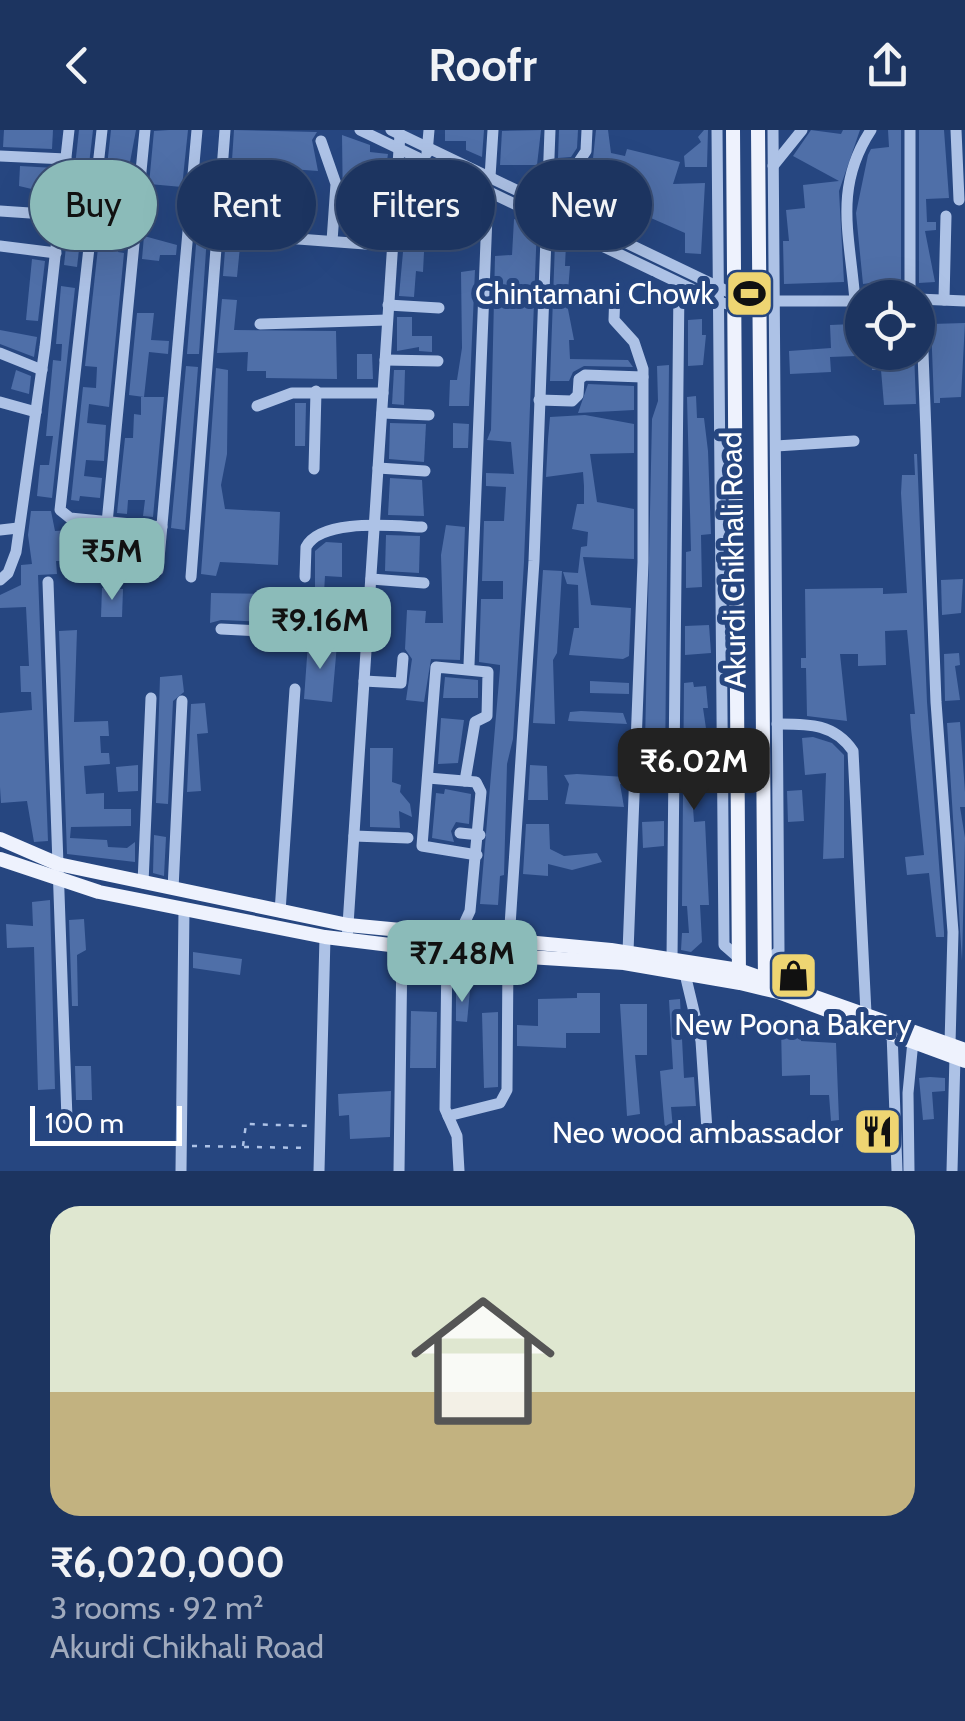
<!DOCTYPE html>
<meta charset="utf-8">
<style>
body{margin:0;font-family:Cabin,sans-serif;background:#253c66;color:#f1f3f6;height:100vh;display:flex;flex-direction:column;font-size:38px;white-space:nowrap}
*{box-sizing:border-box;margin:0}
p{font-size:32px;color:#a0aabd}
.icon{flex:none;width:55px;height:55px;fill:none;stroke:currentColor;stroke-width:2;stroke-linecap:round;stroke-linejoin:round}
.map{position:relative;height:1041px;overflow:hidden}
.drawer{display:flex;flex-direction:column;background:#1c3460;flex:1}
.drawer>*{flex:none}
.banner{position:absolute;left:30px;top:30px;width:905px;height:90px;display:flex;gap:20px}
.tools{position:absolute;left:845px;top:150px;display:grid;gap:20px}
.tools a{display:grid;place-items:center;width:90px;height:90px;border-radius:50%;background:#1c3460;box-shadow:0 10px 40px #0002,0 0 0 2px #3a4f75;font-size:50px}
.scale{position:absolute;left:30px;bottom:25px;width:152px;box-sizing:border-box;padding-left:10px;border:5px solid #fff;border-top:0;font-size:28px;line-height:35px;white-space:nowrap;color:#fff;-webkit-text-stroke:8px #264680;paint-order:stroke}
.price{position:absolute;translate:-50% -85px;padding:0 22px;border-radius:20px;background:#8bbbb9;color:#111;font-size:32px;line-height:65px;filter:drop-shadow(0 2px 5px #0008)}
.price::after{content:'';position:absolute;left:50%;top:60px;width:30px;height:22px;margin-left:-15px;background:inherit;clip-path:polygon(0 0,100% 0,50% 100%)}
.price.current{background:#222;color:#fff}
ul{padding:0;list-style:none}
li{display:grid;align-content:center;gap:20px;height:530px;padding:0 50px}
li span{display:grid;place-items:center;height:310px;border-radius:30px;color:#555}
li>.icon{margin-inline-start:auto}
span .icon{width:180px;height:180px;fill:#fffc;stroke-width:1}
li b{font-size:42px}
.chip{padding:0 35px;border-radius:45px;background:#1c3460;box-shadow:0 10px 40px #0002,0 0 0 2px #3a4f75;font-size:35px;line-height:90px}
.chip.current{background:#8bbbb9;color:#111}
header{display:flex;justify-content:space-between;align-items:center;height:130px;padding:0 50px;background:#1c3460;font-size:45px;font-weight:700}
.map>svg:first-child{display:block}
.building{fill:#4f6fa8}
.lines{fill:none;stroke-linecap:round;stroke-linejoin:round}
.path{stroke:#adc2e6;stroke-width:2.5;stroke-dasharray:5 8;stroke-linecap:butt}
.minor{stroke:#adc2e6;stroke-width:11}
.major{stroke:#eef2fd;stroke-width:14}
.labels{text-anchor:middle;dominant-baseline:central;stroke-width:10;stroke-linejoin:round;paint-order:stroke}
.poi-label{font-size:30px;fill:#fff;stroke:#264680;text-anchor:end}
.street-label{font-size:30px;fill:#fff;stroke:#264680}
</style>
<header><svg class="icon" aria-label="back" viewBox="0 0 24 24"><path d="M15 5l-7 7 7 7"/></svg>Roofr<svg class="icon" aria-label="share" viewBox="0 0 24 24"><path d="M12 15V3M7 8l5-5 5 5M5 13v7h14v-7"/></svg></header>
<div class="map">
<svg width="965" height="1041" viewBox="0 0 965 1041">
<rect width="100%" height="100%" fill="#264680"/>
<g class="building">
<path d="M4,0H53L52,19L3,17Z"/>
<path d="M79,0H93L77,137L64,135Z"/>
<path d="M111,0H136L124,64L129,65L128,76L115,74L113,92L120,93L118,122L124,123L109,277L89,274L87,293L106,295L104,331L86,330L84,346L102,348L100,368L80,366L79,371L71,370L83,257L96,258L97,237L85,236Z"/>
<path d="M169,0H188L182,57L149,54L154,1Z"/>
<path d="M234,0L317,2L312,10L318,41L249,36V45H231Z"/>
<path d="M445,0H484L482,27L466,20V11H445Z"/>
<path d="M541,0L537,35H500L502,1Z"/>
<path d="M559,0H578L577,18L571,27L558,28Z"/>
<path d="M596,0H608L611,23L625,26L627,19L680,32L673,54L705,53L701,124L685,123V103L610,70L619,38H592Z"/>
<path d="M704,0H708L707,37H685L684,26L701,12L698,7Z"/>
<path d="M811,0L841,4L843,0H860L839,61L844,152L784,154L783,111H789L786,80L805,78L803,55L839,51L793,26Z"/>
<path d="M888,0H901V152L886,156V151L863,154L856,83L868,25L871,19L889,17Z"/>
<path d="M919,0H944L949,68L926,69L927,92H936V100L925,101L935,152L919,153Z"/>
<path d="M342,5L370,15V22L388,24L378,87L343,82Z"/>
<path d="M20,36L55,38L53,64L19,56Z"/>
<path d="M410,39L436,47L433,69L448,70L447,86L414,85L417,62L407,60Z"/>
<path d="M576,46L573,67H559L558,48Z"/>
<path d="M462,59L478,67L477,111L463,112V96H470L469,73H462Z"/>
<path d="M228,81L249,82L248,97L242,96L237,147L223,146Z"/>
<path d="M514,89L537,95L524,432L513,609L507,634L504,745L500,746L498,775L480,774L500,539V535L479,532L481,469H503V451H482L484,391H504L506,357L486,356V343L514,344L511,312L487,310L491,300L495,126L512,125Z"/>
<path d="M198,91H208L199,224H187Z"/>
<path d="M144,106L177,115L176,125H160L159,131L142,129Z"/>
<path d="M555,113L566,114L565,136H570L567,174L574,210H569L570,229L628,230L633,237L584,236L573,242L569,251H550Z"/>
<path d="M403,122H424L423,142L416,141L414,167L399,166Z"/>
<path d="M32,129L45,131L38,191L26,190Z"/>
<path d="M475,140L469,276H449L450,250H457L462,218L461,142Z"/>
<path d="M61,156L75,158L52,368L37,366L40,335H49L53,306H46L53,230L61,231L62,214H56Z"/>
<path d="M222,169L237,170L234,200L336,201L337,249L266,248V241H247L248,222L217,223Z"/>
<path d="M137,183H154L151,210L169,211L168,224L149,222L144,267L129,265Z"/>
<path d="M397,187H412V206H432V222L419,221V217L397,221Z"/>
<path d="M702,189V205H706L703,235L688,236V190Z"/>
<path d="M965,193L961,267L940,268V273H934L931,194Z"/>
<path d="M854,194L856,226L830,227L831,242L790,244L789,221L831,218L830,195Z"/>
<path d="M0,200L37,207L34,227L0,214Z"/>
<path d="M894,222H914L916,274L884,275L881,240H872V227H894Z"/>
<path d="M357,224H372L373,249H357Z"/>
<path d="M669,235L665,641L656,642L657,658L644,660L652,289L658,271L657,236Z"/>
<path d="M186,236L198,237L185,400L171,398Z"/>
<path d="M216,238L228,240L227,324L221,355L225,379L280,382L278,435L220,432L216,446L201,444Z"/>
<path d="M16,240L31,246L29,264L11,259Z"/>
<path d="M394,240H405L404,275L392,274Z"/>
<path d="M588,254L634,256V280L578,283Z"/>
<path d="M696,266L697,288H704L708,321L711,404L701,405L702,457L686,458V422L691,421L687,267Z"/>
<path d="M141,267H164L153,387L143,386L145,370H128L127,384L117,383L125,308H133L134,284L141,285Z"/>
<path d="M295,273H306L305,316H295Z"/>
<path d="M585,285L634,294V323L590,324L597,372L634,379V429L583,427L591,475L631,478L629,526L623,529L569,525L574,498H579L578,455L567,454L563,442L578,443L581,417L587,416L588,402L572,399L577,374H584V356L583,342L546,347L548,309L550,287Z"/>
<path d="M390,293L426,294L424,332L389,329Z"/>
<path d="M453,293L469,294L468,318H453Z"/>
<path d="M914,324H917L927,572L944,802V807H936L929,743L907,745L905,727L924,725L911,598L910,584H915L907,500L885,501L886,535L858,536V524H840L847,591L807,586L806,538H801V528H806L805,459L883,458V464L907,463L901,363L902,345H915Z"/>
<path d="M390,348L422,350L424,386L388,385Z"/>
<path d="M31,381H51L55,401L72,400L73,425L72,431H56L57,444L38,445L48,711L34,712L27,671L1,673L0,657V583L32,580L31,562H21L20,536H29L26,477L0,478V465L21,455V435L32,434L28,405Z"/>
<path d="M446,395L465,397L460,530L431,529L424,572L406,570L412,529L405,519L407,480L426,481L425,493H443L441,425Z"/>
<path d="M386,405L420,406L419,443L385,441Z"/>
<path d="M326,412L342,413V447L325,446L324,463H315V421Z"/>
<path d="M543,440L562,441L557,523L553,530L555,594L533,593Z"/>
<path d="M963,449L961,483L942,485L941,450Z"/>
<path d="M102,458L123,459L122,487H101Z"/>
<path d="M211,463L272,464L271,492L221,490L210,493Z"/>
<path d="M709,495L711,523L685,525V496Z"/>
<path d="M77,500L74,592L108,591L109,606H100L101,623H109L110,634L84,636L86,664L104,663V679H131V696L71,697L70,708L107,710L108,717L127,718L135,712V732L67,724L59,501Z"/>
<path d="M308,513L337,514L332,572L304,569Z"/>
<path d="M959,523L960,535L955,536L960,570L945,571L944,524Z"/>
<path d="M182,545L184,562L173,571L168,674L156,673L160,547Z"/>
<path d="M445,547L478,550V568H443Z"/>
<path d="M590,551L629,553V564L590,563Z"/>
<path d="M693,552L694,557L706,556L708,578H703L711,632L706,633L708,662L692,663L694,692L705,691L709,775H700L702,812L691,822L681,820L682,803H689L687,776H682L684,553Z"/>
<path d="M205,573L208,603L197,604L201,661L187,662L191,574Z"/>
<path d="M581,581L623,583L627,594L568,591L570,582Z"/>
<path d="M441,588L464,590L458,633L438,634Z"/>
<path d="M960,592L965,662V677H960L965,708L962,831L947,593Z"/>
<path d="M813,607L832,613L844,625V728L823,729L826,643L805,645L802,608Z"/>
<path d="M370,618H393L392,652L401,655L400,662L410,674L412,687L399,681L400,698L370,697Z"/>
<path d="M138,635V661L118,662L116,637Z"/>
<path d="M530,635L547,636L548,670H528Z"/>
<path d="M577,644L625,647V654H620L624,677L565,674L569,654L564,645Z"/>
<path d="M445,659L471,664L469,694L456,692L451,701L454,712L432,708L436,663L444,664Z"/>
<path d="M802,660L804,691L788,692L787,661Z"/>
<path d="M664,691V716L643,718L642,692Z"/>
<path d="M526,694H549L550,719L564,726L597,723L602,732L572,740L548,734V746L523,744Z"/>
<path d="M154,705L166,707L164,746L153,743Z"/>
<path d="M50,770L55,959L38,960L34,817L7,818L6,794L33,796L32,772Z"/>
<path d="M84,789L86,820L77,825L78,876H72L69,790Z"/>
<path d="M193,822L242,829L240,845L193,838Z"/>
<path d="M456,859L470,860L467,892L456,891Z"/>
<path d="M577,863H600V903H566V918L517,916V895L538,896V869L577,868Z"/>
<path d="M680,869L684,948L694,947L696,976L671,977L673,999L665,1000L660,941L673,939L669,870Z"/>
<path d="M620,874H647V925H635L640,984L627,986Z"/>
<path d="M411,881L437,882L436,938H410Z"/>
<path d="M498,882V957L484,958L482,883Z"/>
<path d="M781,895H801V911L836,913L839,990L831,991L829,965H810V945L782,946Z"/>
<path d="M75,936H91L92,970H76Z"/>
<path d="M930,947L945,948V961L932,962L934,989L923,990L919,948Z"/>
<path d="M391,961L390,1007L350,1009L349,985L339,986L338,964Z"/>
</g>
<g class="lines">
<g class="path">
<path d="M192,1016L309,1018"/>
<path d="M243,1016L246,994L312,996"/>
</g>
<g class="minor">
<path d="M102,0L60,380L70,388L162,397"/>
<path d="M360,0L719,172L757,181L763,178"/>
<path d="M391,0L733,164L775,171H862"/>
<path d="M717,0L724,815L739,828"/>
<path d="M956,0L959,70"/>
<path d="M321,11L336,54L332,111"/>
<path d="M427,23L429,0"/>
<path d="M0,26L66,29"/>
<path d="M773,36L802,0"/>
<path d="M548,40L576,36L586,21L587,0"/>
<path d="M490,47L493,0"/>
<path d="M0,81L60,85"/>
<path d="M394,93L452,96"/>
<path d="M258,106L392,116"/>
<path d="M0,116L56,123"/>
<path d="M615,161L614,190L634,212L643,239V432L628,822"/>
<path d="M910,168V0"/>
<path d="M918,169L965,171"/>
<path d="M921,169L936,572L953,802L950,914"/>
<path d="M944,170L946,86"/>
<path d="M855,171C850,105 833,58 871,0"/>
<path d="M388,175L439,178"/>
<path d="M260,194L387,190"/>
<path d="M0,223L42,240"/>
<path d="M385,230L438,231"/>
<path d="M539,270L572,271L578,265L579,249L585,245L643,247"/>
<path d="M0,272L36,282"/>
<path d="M257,276L292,263H383"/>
<path d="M382,283L429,285"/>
<path d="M776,316L854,311"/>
<path d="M378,338L425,341"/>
<path d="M314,339L316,261"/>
<path d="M107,393L145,0"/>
<path d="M0,400L18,398"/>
<path d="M158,440L197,0"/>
<path d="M191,447L225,0"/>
<path d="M305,447L306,417C321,388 393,396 422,397"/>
<path d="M371,449L424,453"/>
<path d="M0,450L8,443L16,422L45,217L69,0"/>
<path d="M48,452L67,989"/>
<path d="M279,477L369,483"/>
<path d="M221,499L368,506"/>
<path d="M469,535L488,61"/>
<path d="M364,551L401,553L403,528"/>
<path d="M777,594C808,594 834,593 853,621L866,883"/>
<path d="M428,648L476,652L481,662L470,781L457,809"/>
<path d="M465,651L475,592L487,586L488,542L436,537L422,716L477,725"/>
<path d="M460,703L480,705"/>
<path d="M354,706L408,708"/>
<path d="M143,753L151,568"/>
<path d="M173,759L182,571"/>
<path d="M280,782L295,559"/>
<path d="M347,810L400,4"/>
<path d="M447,822L445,979L457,1006L459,1041"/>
<path d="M672,829L679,154"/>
<path d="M765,833L779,821L773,0"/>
<path d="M685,844L701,911L707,1000"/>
<path d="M892,902L897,1041"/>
<path d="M448,986L500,973L507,960L508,826L534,431L550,0"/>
<path d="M181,1041L184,779"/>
<path d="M319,1041L325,807"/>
<path d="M399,1041L402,817"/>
<path d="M909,1041L908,963L913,911"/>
<path d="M952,1041L955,926"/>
</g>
<g class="major">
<path d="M733,0L739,847"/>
<path d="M758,0L765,854"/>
<path d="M0,709L58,734L348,795L611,820L739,840L965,920"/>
<path d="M0,729L99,762L325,807L447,822L624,833L740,853L778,862L965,931"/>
</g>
</g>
<defs>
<symbol id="stadium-square" viewBox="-11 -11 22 22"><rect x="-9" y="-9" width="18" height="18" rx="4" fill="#eed572" stroke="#264680"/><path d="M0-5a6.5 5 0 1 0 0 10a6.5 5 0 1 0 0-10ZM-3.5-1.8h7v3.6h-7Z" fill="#111"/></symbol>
<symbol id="shop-square" viewBox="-11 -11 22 22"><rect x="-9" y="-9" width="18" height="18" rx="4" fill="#eed572" stroke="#264680"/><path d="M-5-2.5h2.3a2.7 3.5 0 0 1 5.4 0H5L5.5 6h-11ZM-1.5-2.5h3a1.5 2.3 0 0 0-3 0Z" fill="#111"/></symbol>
<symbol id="restaurant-square" viewBox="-11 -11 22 22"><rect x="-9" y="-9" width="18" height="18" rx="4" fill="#eed572" stroke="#264680"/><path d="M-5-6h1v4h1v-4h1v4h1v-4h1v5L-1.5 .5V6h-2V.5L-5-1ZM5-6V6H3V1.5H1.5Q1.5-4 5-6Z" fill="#111"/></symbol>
</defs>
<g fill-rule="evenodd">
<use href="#stadium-square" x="722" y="136" width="55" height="55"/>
<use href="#shop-square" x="766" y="818" width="55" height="55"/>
<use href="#restaurant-square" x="850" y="974" width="55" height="55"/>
</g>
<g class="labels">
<g class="poi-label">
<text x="714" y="163">Chintamani Chowk</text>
<text x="793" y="894" text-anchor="middle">New Poona Bakery</text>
<text x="843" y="1002">Neo wood ambassador</text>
</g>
<g class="street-label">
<text transform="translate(733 430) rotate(-91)">Akurdi Chikhali Road</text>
</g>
</g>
</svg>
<div class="tools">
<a><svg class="icon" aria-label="locate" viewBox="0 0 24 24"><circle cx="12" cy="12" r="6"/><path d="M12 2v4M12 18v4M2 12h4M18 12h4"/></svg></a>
</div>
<div class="scale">100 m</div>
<b class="price" style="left:112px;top:473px">₹5M</b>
<b class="price" style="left:320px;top:542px">₹9.16M</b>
<b class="price current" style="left:694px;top:683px">₹6.02M</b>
<b class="price" style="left:462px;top:875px">₹7.48M</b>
<div class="banner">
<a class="chip current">Buy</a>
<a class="chip">Rent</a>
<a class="chip">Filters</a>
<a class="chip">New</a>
</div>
</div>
<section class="drawer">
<ul>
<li><span style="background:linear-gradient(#dfe7d0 60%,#c2b280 0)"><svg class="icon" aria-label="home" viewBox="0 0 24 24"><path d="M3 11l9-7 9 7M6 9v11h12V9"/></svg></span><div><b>₹6,020,000</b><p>3 rooms · 92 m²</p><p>Akurdi Chikhali Road</p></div></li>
</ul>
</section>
